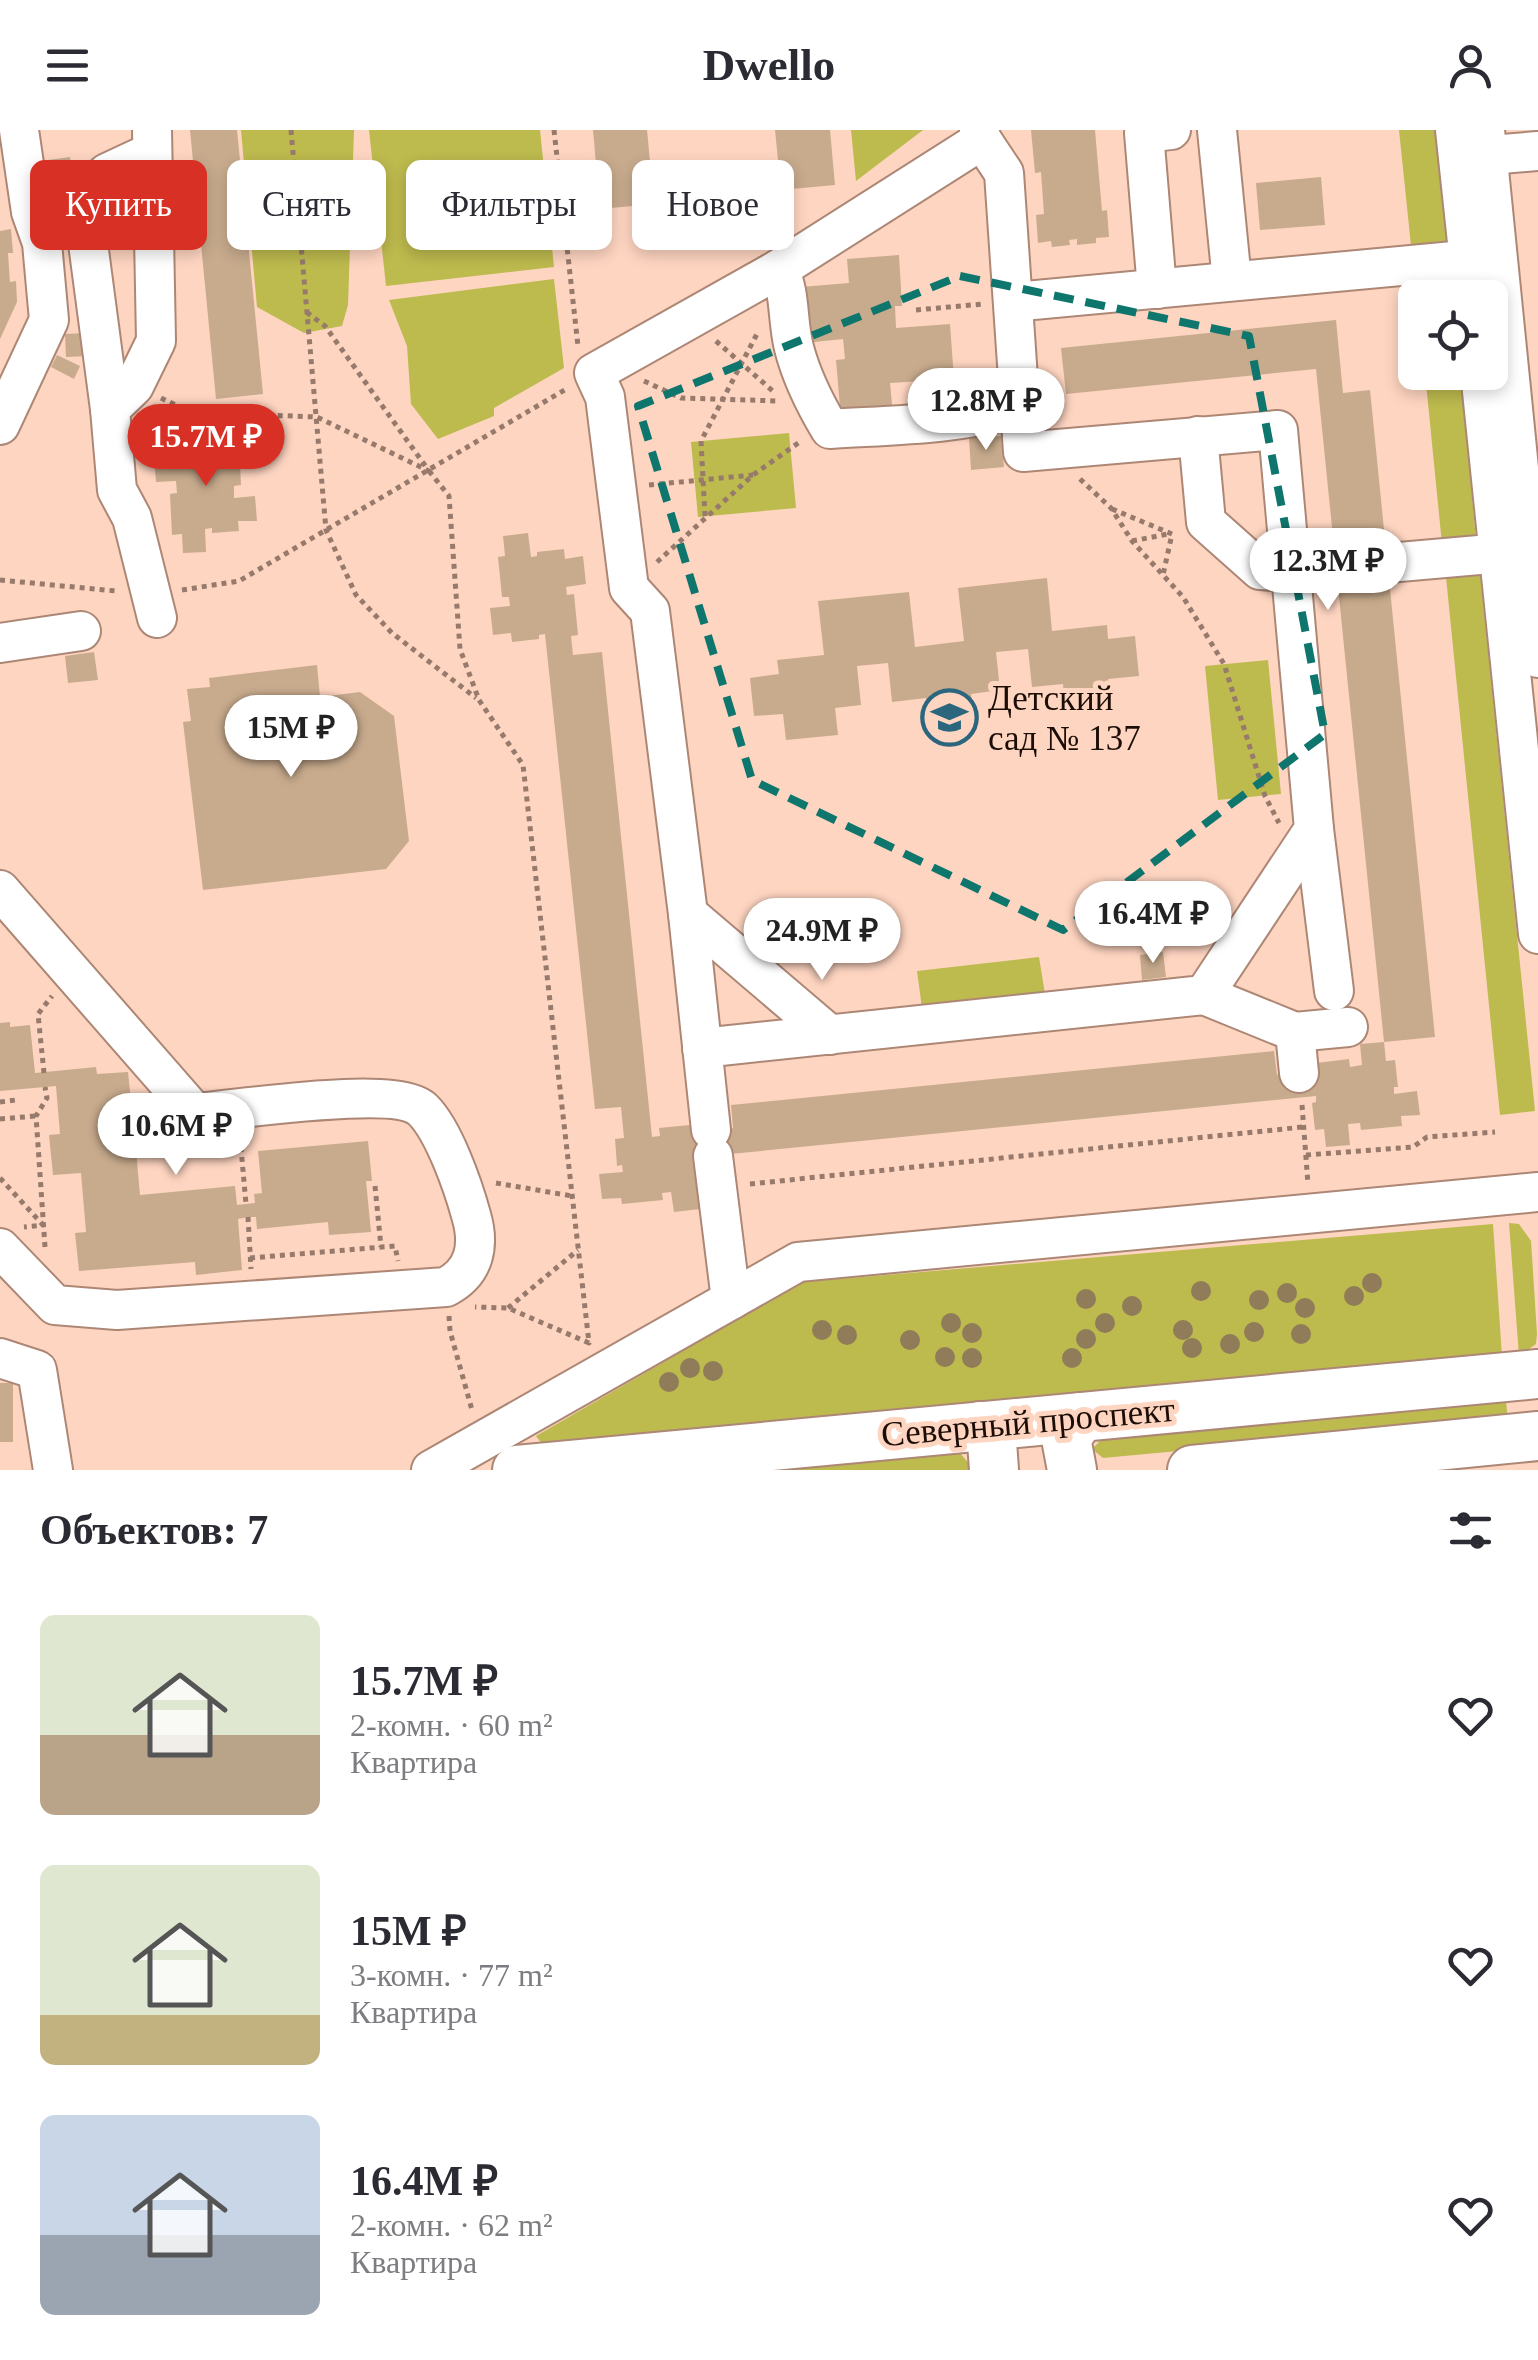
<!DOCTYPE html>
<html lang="ru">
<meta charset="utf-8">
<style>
body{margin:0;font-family:"Times New Roman",serif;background:#f2f2f3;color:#2b2b33;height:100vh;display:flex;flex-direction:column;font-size:38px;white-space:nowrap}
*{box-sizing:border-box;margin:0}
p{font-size:32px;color:#7c7c81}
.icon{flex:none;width:55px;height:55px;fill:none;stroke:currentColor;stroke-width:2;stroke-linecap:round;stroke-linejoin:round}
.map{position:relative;height:1340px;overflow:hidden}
.drawer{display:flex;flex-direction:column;background:#fff;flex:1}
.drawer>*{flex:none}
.banner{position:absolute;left:30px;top:30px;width:1000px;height:90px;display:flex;gap:20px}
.tools{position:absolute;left:1398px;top:150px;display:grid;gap:20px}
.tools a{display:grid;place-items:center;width:110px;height:110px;border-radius:15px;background:#fff;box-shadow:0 5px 15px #0003;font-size:50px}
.price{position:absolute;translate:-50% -85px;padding:0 22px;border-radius:35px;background:#fff;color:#222;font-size:32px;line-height:65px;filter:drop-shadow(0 2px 5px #0008)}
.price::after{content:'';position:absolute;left:50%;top:60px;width:30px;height:22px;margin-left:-15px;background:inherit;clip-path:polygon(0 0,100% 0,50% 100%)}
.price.on{background:#d93025;color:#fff}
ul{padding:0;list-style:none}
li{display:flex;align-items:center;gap:30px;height:250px;padding:0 40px}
li span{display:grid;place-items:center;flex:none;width:280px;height:200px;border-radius:15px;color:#555}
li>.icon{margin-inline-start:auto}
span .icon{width:120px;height:120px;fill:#fffc;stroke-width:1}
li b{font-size:42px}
h2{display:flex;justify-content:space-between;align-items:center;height:120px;padding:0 40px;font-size:42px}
.tag{padding:0 35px;border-radius:15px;background:#fff;box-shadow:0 5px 15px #0003;font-size:35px;line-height:90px}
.tag.on{background:#d93025;color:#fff}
header{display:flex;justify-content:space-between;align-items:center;height:130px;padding:0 40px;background:#fff;font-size:45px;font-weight:800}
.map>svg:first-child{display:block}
.green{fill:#bdba4e}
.building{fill:#c8ab8d}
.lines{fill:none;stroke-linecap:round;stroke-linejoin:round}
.minor-tunnel{stroke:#dcb7a5;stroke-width:38;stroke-dasharray:38 19;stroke-linecap:butt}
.minor-casing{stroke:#ad8775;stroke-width:42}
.major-casing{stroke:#ad8775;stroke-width:52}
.path{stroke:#977a6c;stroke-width:5;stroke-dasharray:5 5;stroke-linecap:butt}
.minor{stroke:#fff;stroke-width:38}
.major{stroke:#fff;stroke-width:48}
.tree{fill:#907c58}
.marked{fill:none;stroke:#0f766e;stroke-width:8;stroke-dasharray:20 12;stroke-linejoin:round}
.labels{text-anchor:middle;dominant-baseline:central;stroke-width:10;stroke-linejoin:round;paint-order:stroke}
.poi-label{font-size:35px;fill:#1c0e07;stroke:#fed5c1;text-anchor:start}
.street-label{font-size:35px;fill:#1c0e07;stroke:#fed5c1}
</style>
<header><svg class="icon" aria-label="menu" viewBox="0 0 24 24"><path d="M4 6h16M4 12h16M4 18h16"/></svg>Dwello<svg class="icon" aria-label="person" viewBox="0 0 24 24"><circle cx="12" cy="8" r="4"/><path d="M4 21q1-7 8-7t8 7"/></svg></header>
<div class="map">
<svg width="1538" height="1340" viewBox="0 0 1538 1340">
<rect width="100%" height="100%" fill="#fed5c1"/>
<g class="green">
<path d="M241,0H354L348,175L342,196L304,203L257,177Z"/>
<path d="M369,0H540L554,137L386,156Z"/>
<path d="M851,0H923L856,51Z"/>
<path d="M1399,0H1436L1448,115L1412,125Z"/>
<path d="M554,149L564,238L494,278V286L438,309L411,274L407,216L389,170Z"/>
<path d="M1425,243H1461L1476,410L1442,414Z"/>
<path d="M789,303L796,378L698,387L691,312Z"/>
<path d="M1479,433L1535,981L1500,985L1445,437Z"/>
<path d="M1268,530L1281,664L1218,670L1205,536Z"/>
<path d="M1039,827L1045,864L922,878L917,841Z"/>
<path d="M1509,1093L1519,1094L1531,1111L1537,1204L1536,1214L1519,1226Z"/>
<path d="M1493,1094L1502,1226L542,1314L536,1306L802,1152Z"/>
<path d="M1506,1271L1508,1290L1103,1328L1092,1319L1101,1310Z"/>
<path d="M959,1322L972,1337L970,1340H776Z"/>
</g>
<g class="building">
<path d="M190,0H237L263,264L216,269Z"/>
<path d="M593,0H647L654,74L600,79Z"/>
<path d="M775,0H830L835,55L781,60Z"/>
<path d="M1031,0H1095L1102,81L1107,80L1109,107L1096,108V113L1077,115V109L1069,110L1070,115L1052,117L1051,111L1038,113L1036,85L1044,84L1041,42L1035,43Z"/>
<path d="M70,27L74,55L44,59L41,31Z"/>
<path d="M1321,47L1325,95L1260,100L1256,53Z"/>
<path d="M11,99L13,123H8L10,152L16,151L17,172L0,209V101Z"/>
<path d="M899,125L902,176H895L896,198L950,194L954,249L890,253L893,285L841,289L836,230L845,229L843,209L805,213L801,157L849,153L847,129Z"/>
<path d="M1336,190L1343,263L1370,260L1435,907L1384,912L1316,239L1066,264L1061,218Z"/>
<path d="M86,203L87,226L66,227L65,204Z"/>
<path d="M57,225L80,236L74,249L51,237Z"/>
<path d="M229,296L230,315L239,314L241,355L234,356V368L255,366L257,391H238L239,401L212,403V398L205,399L206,422L183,423L182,404L172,405L170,364L177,363L176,351L156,352L154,329L173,327L172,318L200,316V321L206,320L205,297Z"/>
<path d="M1001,306L1004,337L971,340L969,308Z"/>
<path d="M528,403L531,427L537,426V422L564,419L565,429L583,426L586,454L566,457L567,465L574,464L578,505L571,506L573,525L602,522L652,1007L660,1006L659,998L700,994L701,1001L733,998L731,975L1274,921L1277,945L1309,942L1308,934L1349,929L1350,937L1362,935L1360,914L1384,912L1386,931L1395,930L1398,957H1394V964L1417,961L1420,985L1401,986L1402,996L1361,1000L1360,993L1348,994L1350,1015L1326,1017L1324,999L1315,1000L1312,973L1316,972V966L700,1027L708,1060L698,1061L700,1079L674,1082L671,1062L662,1063L663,1070L643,1072L622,1074L621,1068L602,1069L599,1044L623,1042L622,1035L617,1036L615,1009L624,1008L621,977L595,979L545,504L539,505V509L512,512L511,503L493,505L490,478L510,476L509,467H502L498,427L505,426L503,406Z"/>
<path d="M1047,448L1052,501L1107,495L1108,509L1135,506L1139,546L1108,549L1111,574L1065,579L1063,554L1032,557L1028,519L996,522L1000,560L971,564L974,589L929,594L926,568L892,572L888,533L857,536L861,575L835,578L838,605L786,610L783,584L754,586L750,548L779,544L777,530L824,525L818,471L909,462L915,517L964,511L958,458Z"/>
<path d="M94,522L98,550L68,553L65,526Z"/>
<path d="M317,535L320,567L360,562L394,586L409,711L386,739L203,760L183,592L191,591L187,559L210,557L209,548Z"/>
<path d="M1163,822L1166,847L1142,850L1140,825Z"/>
<path d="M10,892V897L30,895L35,943L96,937L97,944L128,942L132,981L138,980L142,1020H136L140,1065L235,1056L237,1075L255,1073L254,1064L262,1063L258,1021L368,1011L372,1051H366L371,1102L329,1105L328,1092L257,1099L256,1087H248L238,1089L242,1140L196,1145L195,1132L79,1141L75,1103L86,1102L81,1043L53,1045L49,1005L60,1004L56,956L0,961V893Z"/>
<rect x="0" y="1253" width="13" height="59"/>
</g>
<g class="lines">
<path class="minor-tunnel" d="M1336,438L1388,433"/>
<defs>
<g id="minor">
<path d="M152,0L156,211L134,256L110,279L117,360L132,388L157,488"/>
<path d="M1217,0L1232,151"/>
<path d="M1455,0L1473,168"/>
<path d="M1485,0L1538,528"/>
<path d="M1466,27L1538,21"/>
<path d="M82,68L110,279"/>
<path d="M67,84L107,43L152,22"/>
<path d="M779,139C791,164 787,191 794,218C801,245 815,274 830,299C893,295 957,295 1018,277"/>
<path d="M1157,159L1144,3L1171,0"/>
<path d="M1013,172L1497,127"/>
<path d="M1480,242L1538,804"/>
<path d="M0,295L49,190L42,113L31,82L19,0"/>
<path d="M1198,306L1206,392L1260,440L1289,442L1336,438"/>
<path d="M1388,433L1525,421"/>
<path d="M0,513L81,501"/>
<path d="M1314,699L1334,861"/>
<path d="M0,760L195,983C237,980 397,954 423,980C444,1001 463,1056 471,1085C480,1115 475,1142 446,1157L117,1180L55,1175L0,1118"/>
<path d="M688,784L830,905"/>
<path d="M1204,865L1295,902L1299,943"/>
<path d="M1295,902L1348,897"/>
<path d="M702,918L1204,865L1314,699L1278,300L1023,322L1004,43L982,10L979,0"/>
<path d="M711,1000L688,784L650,481L629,458L605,267L594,243L779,139L982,10"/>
<path d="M713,1026L731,1170"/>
<path d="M0,1228L37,1240L53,1340"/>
<path d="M431,1340L798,1132L1538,1062"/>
</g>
<g id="major">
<path d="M980,1296L992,1312L994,1340"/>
<path d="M517,1340L1538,1244"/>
<path d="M1072,1340L1066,1308L1081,1287"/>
<path d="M1192,1340L1538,1306"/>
</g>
</defs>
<use href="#minor" class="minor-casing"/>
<use href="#major" class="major-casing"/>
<g class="path">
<path d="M291,0L326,400L356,465L392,503L476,568"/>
<path d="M554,0L578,216"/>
<path d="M916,180L983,174"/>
<path d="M716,211L775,263"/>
<path d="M644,251L681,268L779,271"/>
<path d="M161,268L190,282L317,287L429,341L325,196L305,181"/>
<path d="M429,341L449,366L460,519L479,570L523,635L589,1213L508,1178L475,1177"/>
<path d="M1080,349L1111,378L1132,411L1183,467L1224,534L1265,666L1279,693"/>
<path d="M649,355L753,345"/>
<path d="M1112,379L1172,404L1163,445"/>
<path d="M705,386L701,311L758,202"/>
<path d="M1132,411L1168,404"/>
<path d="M657,432L753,345L801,311"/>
<path d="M0,450L116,461"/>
<path d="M182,460L239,451L568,258"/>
<path d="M44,943L38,884L52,866"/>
<path d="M0,972L16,970"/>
<path d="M1302,975L1308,1054"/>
<path d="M0,989L36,986"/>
<path d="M240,1007L246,1074"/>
<path d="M1306,1025L1413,1017L1427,1007L1495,1002"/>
<path d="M0,1048L43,1095L24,1097"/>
<path d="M496,1053L572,1066"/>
<path d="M750,1054L1303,997"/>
<path d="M375,1056L381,1117"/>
<path d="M248,1087L251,1139"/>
<path d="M45,1117L36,986L47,968L45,957"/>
<path d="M250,1128L395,1116L398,1131"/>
<path d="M508,1178L578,1120"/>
<path d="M449,1186L450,1201L472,1280"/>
</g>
<use href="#minor" class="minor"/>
<use href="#major" class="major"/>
</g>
<g class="tree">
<circle cx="1372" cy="1153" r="10"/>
<circle cx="1201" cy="1161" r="10"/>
<circle cx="1287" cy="1163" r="10"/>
<circle cx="1354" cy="1166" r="10"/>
<circle cx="1086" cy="1169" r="10"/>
<circle cx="1259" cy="1170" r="10"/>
<circle cx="1132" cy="1176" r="10"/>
<circle cx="1305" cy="1178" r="10"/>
<circle cx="951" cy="1193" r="10"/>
<circle cx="1105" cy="1193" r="10"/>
<circle cx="822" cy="1200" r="10"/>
<circle cx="1183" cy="1200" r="10"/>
<circle cx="1254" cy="1202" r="10"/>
<circle cx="972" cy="1203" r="10"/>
<circle cx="1301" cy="1204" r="10"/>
<circle cx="847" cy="1205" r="10"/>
<circle cx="1086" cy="1209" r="10"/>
<circle cx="910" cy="1210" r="10"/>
<circle cx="1230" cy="1214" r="10"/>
<circle cx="1192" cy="1218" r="10"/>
<circle cx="945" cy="1227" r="10"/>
<circle cx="972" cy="1228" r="10"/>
<circle cx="1072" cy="1228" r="10"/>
<circle cx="690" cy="1238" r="10"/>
<circle cx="713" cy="1241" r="10"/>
<circle cx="669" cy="1252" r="10"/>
</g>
<path class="marked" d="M960,146L1249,206L1325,604L1063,800L752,650L638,276Z"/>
<defs>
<symbol id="school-ring" viewBox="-11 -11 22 22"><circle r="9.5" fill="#fed5c1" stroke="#2b667e" stroke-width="1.5"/><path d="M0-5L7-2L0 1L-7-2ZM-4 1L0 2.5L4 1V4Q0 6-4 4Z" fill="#2b667e"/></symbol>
</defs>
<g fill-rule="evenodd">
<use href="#school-ring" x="918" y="556" width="63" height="63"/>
</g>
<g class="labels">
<g class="poi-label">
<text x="988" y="568">Детский<tspan x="988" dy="40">сад № 137</tspan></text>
</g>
<g class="street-label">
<text transform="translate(1028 1292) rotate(-5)">Северный проспект</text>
</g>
</g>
</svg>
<div class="tools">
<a><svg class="icon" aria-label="locate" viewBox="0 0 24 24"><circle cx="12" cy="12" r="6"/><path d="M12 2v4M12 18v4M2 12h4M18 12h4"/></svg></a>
</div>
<b class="price" style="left:986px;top:323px">12.8M ₽</b>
<b class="price on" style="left:206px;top:359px">15.7M ₽</b>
<b class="price" style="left:1328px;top:483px">12.3M ₽</b>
<b class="price" style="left:291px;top:650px">15M ₽</b>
<b class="price" style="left:1153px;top:836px">16.4M ₽</b>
<b class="price" style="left:822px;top:853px">24.9M ₽</b>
<b class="price" style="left:176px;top:1048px">10.6M ₽</b>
<div class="banner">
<a class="tag on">Купить</a>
<a class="tag">Снять</a>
<a class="tag">Фильтры</a>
<a class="tag">Новое</a>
</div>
</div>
<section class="drawer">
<h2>Объектов: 7<svg class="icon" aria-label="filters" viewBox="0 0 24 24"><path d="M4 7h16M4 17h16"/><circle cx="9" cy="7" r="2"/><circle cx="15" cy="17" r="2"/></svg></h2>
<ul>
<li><span style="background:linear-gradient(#dfe7d0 60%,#b9a48a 0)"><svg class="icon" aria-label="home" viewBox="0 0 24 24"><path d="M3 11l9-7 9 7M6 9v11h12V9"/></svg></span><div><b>15.7M ₽</b><p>2-комн. · 60 m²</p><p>Квартира</p></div><svg class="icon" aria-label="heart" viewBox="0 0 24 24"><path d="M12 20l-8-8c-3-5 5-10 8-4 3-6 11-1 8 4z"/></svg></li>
<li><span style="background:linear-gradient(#dfe7d0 75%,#c2b280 0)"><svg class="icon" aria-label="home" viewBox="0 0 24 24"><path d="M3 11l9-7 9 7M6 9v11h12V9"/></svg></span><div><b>15M ₽</b><p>3-комн. · 77 m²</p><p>Квартира</p></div><svg class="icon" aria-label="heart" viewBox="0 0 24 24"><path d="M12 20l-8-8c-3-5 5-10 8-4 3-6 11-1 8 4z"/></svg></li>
<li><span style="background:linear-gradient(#c9d6e8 60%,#9aa5b1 0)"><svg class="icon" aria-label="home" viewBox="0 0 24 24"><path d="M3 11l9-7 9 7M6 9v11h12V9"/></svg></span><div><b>16.4M ₽</b><p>2-комн. · 62 m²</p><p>Квартира</p></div><svg class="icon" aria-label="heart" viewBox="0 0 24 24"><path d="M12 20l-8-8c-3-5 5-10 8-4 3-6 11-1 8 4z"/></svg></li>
</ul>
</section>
